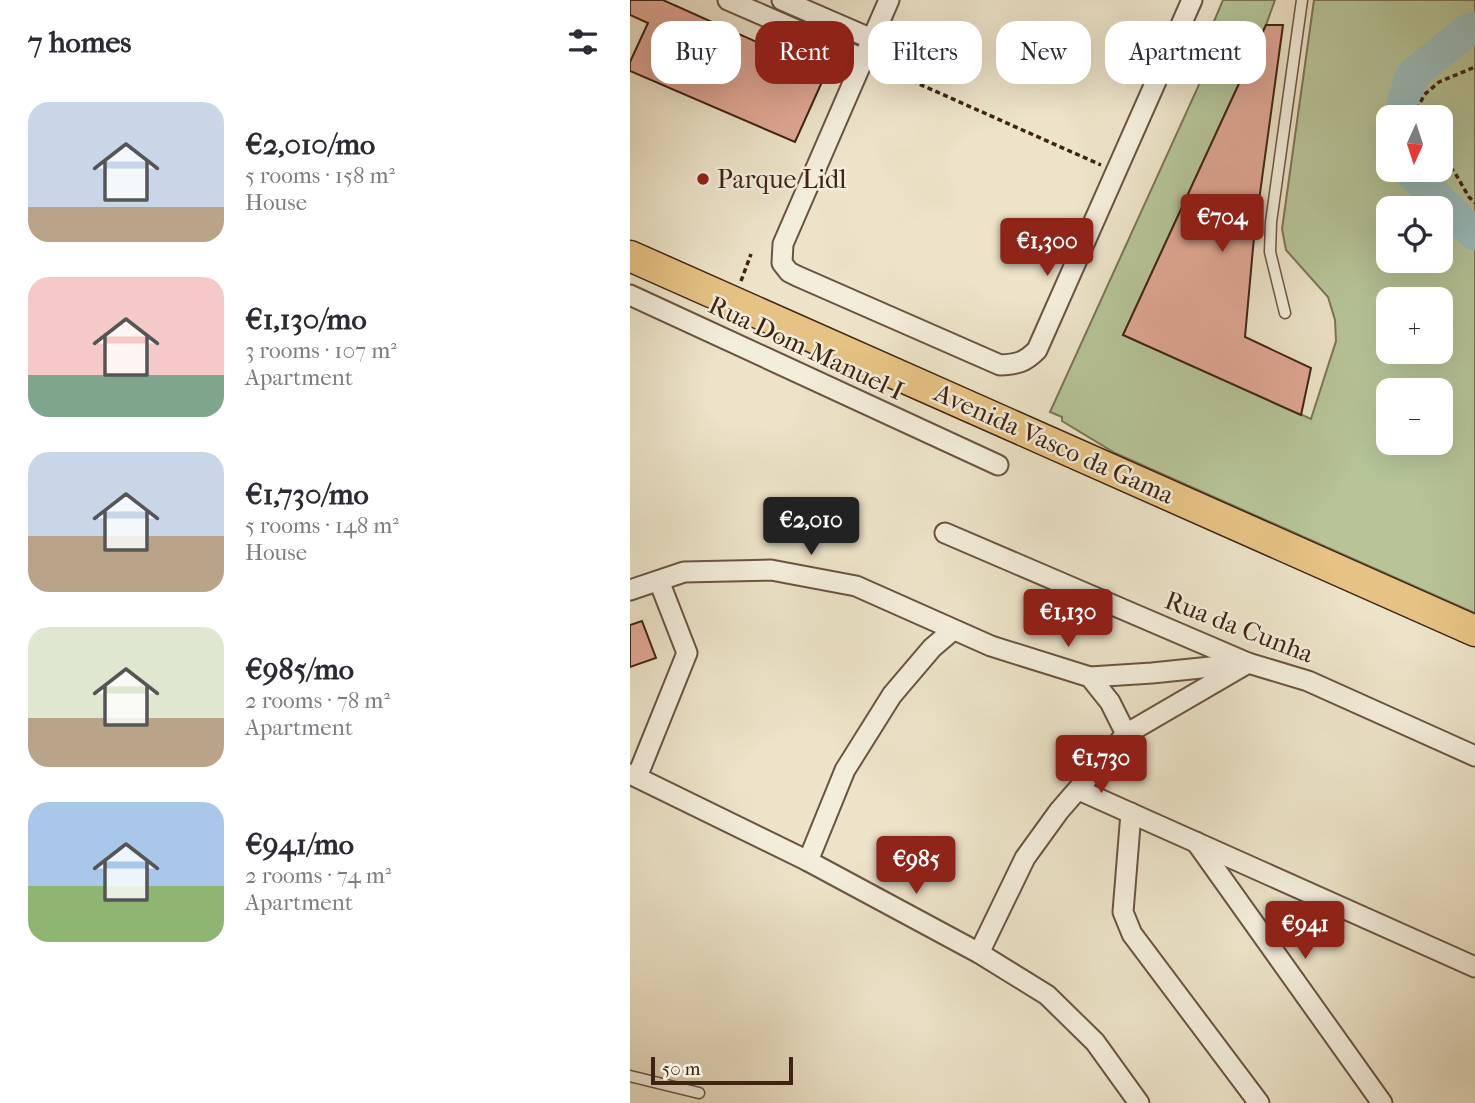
<!DOCTYPE html>
<meta charset="utf-8">
<style>
body{margin:0;font-family:"IM FELL French Canon",serif;background:#f2f2f3;color:#2b2b33;height:100vh;display:flex;flex-direction:column;font-size:26px;white-space:nowrap}
*{box-sizing:border-box;margin:0}
p{font-size:23px;color:#7c7c81}
.icon{flex:none;width:38px;height:38px;fill:none;stroke:currentColor;stroke-width:2;stroke-linecap:round;stroke-linejoin:round}
.map{position:relative;flex:1;overflow:hidden}
.panel{display:flex;flex-direction:column;background:#fff;width:630px}
.panel>*{flex:none}
.guide{position:absolute;left:21px;top:21px;width:665px;height:63px;display:flex;gap:14px}
.needle{width:46px;rotate:183deg}
.fabs{position:absolute;left:746px;top:105px;display:grid;gap:14px}
.fabs a{display:grid;place-items:center;width:77px;height:77px;border-radius:14px;background:#fff;box-shadow:0 7px 28px #0002;font-size:35px}
.scale{position:absolute;left:21px;bottom:18px;width:142px;box-sizing:border-box;padding-left:7px;border:4px solid #3f2414;border-top:0;font-size:19px;line-height:24px;white-space:nowrap;color:#3f2414;-webkit-text-stroke:5px #f3eddb;paint-order:stroke}
.price{position:absolute;translate:-50% -60px;padding:0 16px;border-radius:7px;background:#8f2418;color:#fff;font-size:23px;line-height:46px;filter:drop-shadow(0 2px 4px #0008)}
.price::after{content:'';position:absolute;left:50%;top:42px;width:21px;height:16px;margin-left:-10px;background:inherit;clip-path:polygon(0 0,100% 0,50% 100%)}
.price.selected{background:#222;color:#fff}
ul{padding:0;list-style:none}
li{display:flex;align-items:center;gap:21px;height:175px;padding:0 28px}
li span{display:grid;place-items:center;flex:none;width:196px;height:140px;border-radius:21px;color:#555}
li>.icon{margin-inline-start:auto}
span .icon{width:84px;height:84px;fill:#fffc;stroke-width:1}
li b{font-size:30px}
h2{display:flex;justify-content:space-between;align-items:center;height:84px;padding:0 28px;font-size:30px}
.tag{padding:0 24px;border-radius:21px;background:#fff;box-shadow:0 7px 28px #0002;font-size:24px;line-height:63px}
.tag.selected{background:#8f2418;color:#fff}
main{display:flex;flex:1;min-height:0}
.map>svg:first-child{display:block}
.green{fill:#b6c498;stroke:#7a7456;stroke-width:2;fill-rule:evenodd}
.lines{fill:none;stroke-linecap:round;stroke-linejoin:round}
.river{stroke:#9abdbd;stroke-width:33}
.building{fill:#e0a794;stroke:#3f2414;stroke-width:2}
.lane-casing{stroke:#6a5441;stroke-width:13}
.street-casing{stroke:#6a5441;stroke-width:23}
.primary-casing{stroke:#3f2414;stroke-width:33}
.path{stroke:#3f2414;stroke-width:3.5;stroke-dasharray:5 3.5;stroke-linecap:butt}
.lane{stroke:#f3eddb;stroke-width:10}
.street{stroke:#f3eddb;stroke-width:19}
.primary{stroke:#e6c284;stroke-width:30}
.poi-dot{fill:#8f2418;stroke:#f3eddb;stroke-width:2.5}
.labels{text-anchor:middle;dominant-baseline:central;stroke-width:5;stroke-linejoin:round;paint-order:stroke}
.poi-label{font-size:26px;fill:#3f2414;stroke:#f3eddb;text-anchor:start}
.street-label{font-size:26px;fill:#3f2414;stroke:#f3eddb}
</style>
<main>
<section class="panel">
<h2>7 homes<svg class="icon" aria-label="filters" viewBox="0 0 24 24"><path d="M4 7h16M4 17h16"/><circle cx="9" cy="7" r="2"/><circle cx="15" cy="17" r="2"/></svg></h2>
<ul>
<li><span style="background:linear-gradient(#c9d6e8 75%,#b9a48a 0)"><svg class="icon" aria-label="home" viewBox="0 0 24 24"><path d="M3 11l9-7 9 7M6 9v11h12V9"/></svg></span><div><b>€2,010/mo</b><p>5 rooms · 158 m²</p><p>House</p></div></li>
<li><span style="background:linear-gradient(#f6c9c9 70%,#7fa58c 0)"><svg class="icon" aria-label="home" viewBox="0 0 24 24"><path d="M3 11l9-7 9 7M6 9v11h12V9"/></svg></span><div><b>€1,130/mo</b><p>3 rooms · 107 m²</p><p>Apartment</p></div></li>
<li><span style="background:linear-gradient(#c9d6e8 60%,#b9a48a 0)"><svg class="icon" aria-label="home" viewBox="0 0 24 24"><path d="M3 11l9-7 9 7M6 9v11h12V9"/></svg></span><div><b>€1,730/mo</b><p>5 rooms · 148 m²</p><p>House</p></div></li>
<li><span style="background:linear-gradient(#dfe7d0 65%,#b9a48a 0)"><svg class="icon" aria-label="home" viewBox="0 0 24 24"><path d="M3 11l9-7 9 7M6 9v11h12V9"/></svg></span><div><b>€985/mo</b><p>2 rooms · 78 m²</p><p>Apartment</p></div></li>
<li><span style="background:linear-gradient(#a9c7e8 60%,#8fb573 0)"><svg class="icon" aria-label="home" viewBox="0 0 24 24"><path d="M3 11l9-7 9 7M6 9v11h12V9"/></svg></span><div><b>€941/mo</b><p>2 rooms · 74 m²</p><p>Apartment</p></div></li>
</ul>
</section>
<div class="map">
<svg width="845" height="1103" viewBox="0 0 845 1103">
<rect width="100%" height="100%" fill="#ece3c8"/>
<filter id="stains"><feTurbulence type="fractalNoise" baseFrequency=".00286" numOctaves="4"/><feColorMatrix values="0 0 0 0 .2 0 0 0 0 .09 0 0 0 0 .02 0 0 0 .5 -.17"/></filter>
<radialGradient id="worn" r=".72"><stop offset=".6" stop-color="#630" stop-opacity="0"/><stop offset="1" stop-color="#630" stop-opacity=".3"/></radialGradient>
<path class="green" d="M593,0H645L636,25L493,335L681,419L706,341L705,320L698,297L656,250L652,229L684,0H845V613L485,453L432,421V417L420,412L578,65L568,59ZM758,117H810V170H758ZM758,208H810V261H758ZM758,299H810V352H758ZM758,390H810V443H758Z"/>
<g class="lines">
<g class="river">
<path d="M769,117L782,75L838,30L845,28"/>
<path d="M778,170L845,234"/>
</g>
</g>
<g class="building">
<path d="M0,0H33L196,73L165,142L0,71V62L18,23L0,15Z"/>
<path d="M636,25H653L624,237L615,337L681,368L671,415L493,335Z"/>
<path d="M12,621L26,658L0,667V625Z"/>
</g>
<g class="lines">
<defs>
<g id="lane">
<path d="M655,313L640,252L641,222L672,0"/>
<path d="M0,1076L69,1093"/>
</g>
<g id="street">
<path d="M98,0L233,59"/>
<path d="M152,0L242,39"/>
<path d="M259,0L153,244L152,263L159,272L167,276L370,365C387,364 394,363 407,350L562,0"/>
<path d="M0,295L368,465"/>
<path d="M315,533L618,663L678,681L845,756"/>
<path d="M0,590L54,572L141,570L226,586L361,646L460,677L480,702L496,734"/>
<path d="M460,677L522,673L610,664"/>
<path d="M0,774L178,861L349,953L417,995L465,1042L509,1103"/>
<path d="M7,777L57,653L29,581"/>
<path d="M449,790L845,967"/>
<path d="M501,813L493,912L502,934L629,1103"/>
<path d="M566,842L752,1103"/>
<path d="M178,861L215,770L262,695L302,648L323,630"/>
<path d="M349,953L395,858L429,811L496,734L618,663"/>
</g>
<path id="primary" d="M0,256L845,631"/>
</defs>
<use href="#lane" class="lane-casing"/>
<use href="#street" class="street-casing"/>
<use href="#primary" class="primary-casing"/>
<g class="path">
<path d="M251,67L471,165"/>
<path d="M791,117L787,110L794,95L809,82L845,67"/>
<path d="M810,154L825,173L839,197L845,203"/>
<path d="M111,281L121,254"/>
</g>
<use href="#lane" class="lane"/>
<use href="#street" class="street"/>
<use href="#primary" class="primary"/>
</g>
<circle class="poi-dot" cx="73" cy="179" r="7"/>
<g class="labels">
<g class="poi-label">
<text x="87" y="179">Parque Lidl</text>
</g>
<g class="street-label">
<text transform="translate(176 348) rotate(25)">Rua Dom Manuel I</text>
<text transform="translate(424 444) rotate(24)">Avenida Vasco da Gama</text>
<text transform="translate(609 627) rotate(21)">Rua da Cunha</text>
</g>
</g>
<rect width="100%" height="100%" filter="url(#stains)"/>
<rect width="100%" height="100%" fill="url(#worn)"/>
</svg>
<div class="fabs">
<a><svg class="needle" viewBox="-14 -14 28 28"><path d="M0-13l5 13h-10z" fill="#e53935"/><path d="M0 13l5-13h-10z" fill="#7c7c81"/></svg></a>
<a><svg class="icon" aria-label="locate" viewBox="0 0 24 24"><circle cx="12" cy="12" r="6"/><path d="M12 2v4M12 18v4M2 12h4M18 12h4"/></svg></a>
<a>+</a>
<a>−</a>
</div>
<div class="scale">50 m</div>
<b class="price" style="left:592px;top:254px">€704</b>
<b class="price" style="left:417px;top:278px">€1,300</b>
<b class="price selected" style="left:181px;top:557px">€2,010</b>
<b class="price" style="left:438px;top:649px">€1,130</b>
<b class="price" style="left:471px;top:795px">€1,730</b>
<b class="price" style="left:286px;top:896px">€985</b>
<b class="price" style="left:675px;top:961px">€941</b>
<div class="guide">
<a class="tag">Buy</a>
<a class="tag selected">Rent</a>
<a class="tag">Filters</a>
<a class="tag">New</a>
<a class="tag">Apartment</a>
</div>
</div>
</main>
